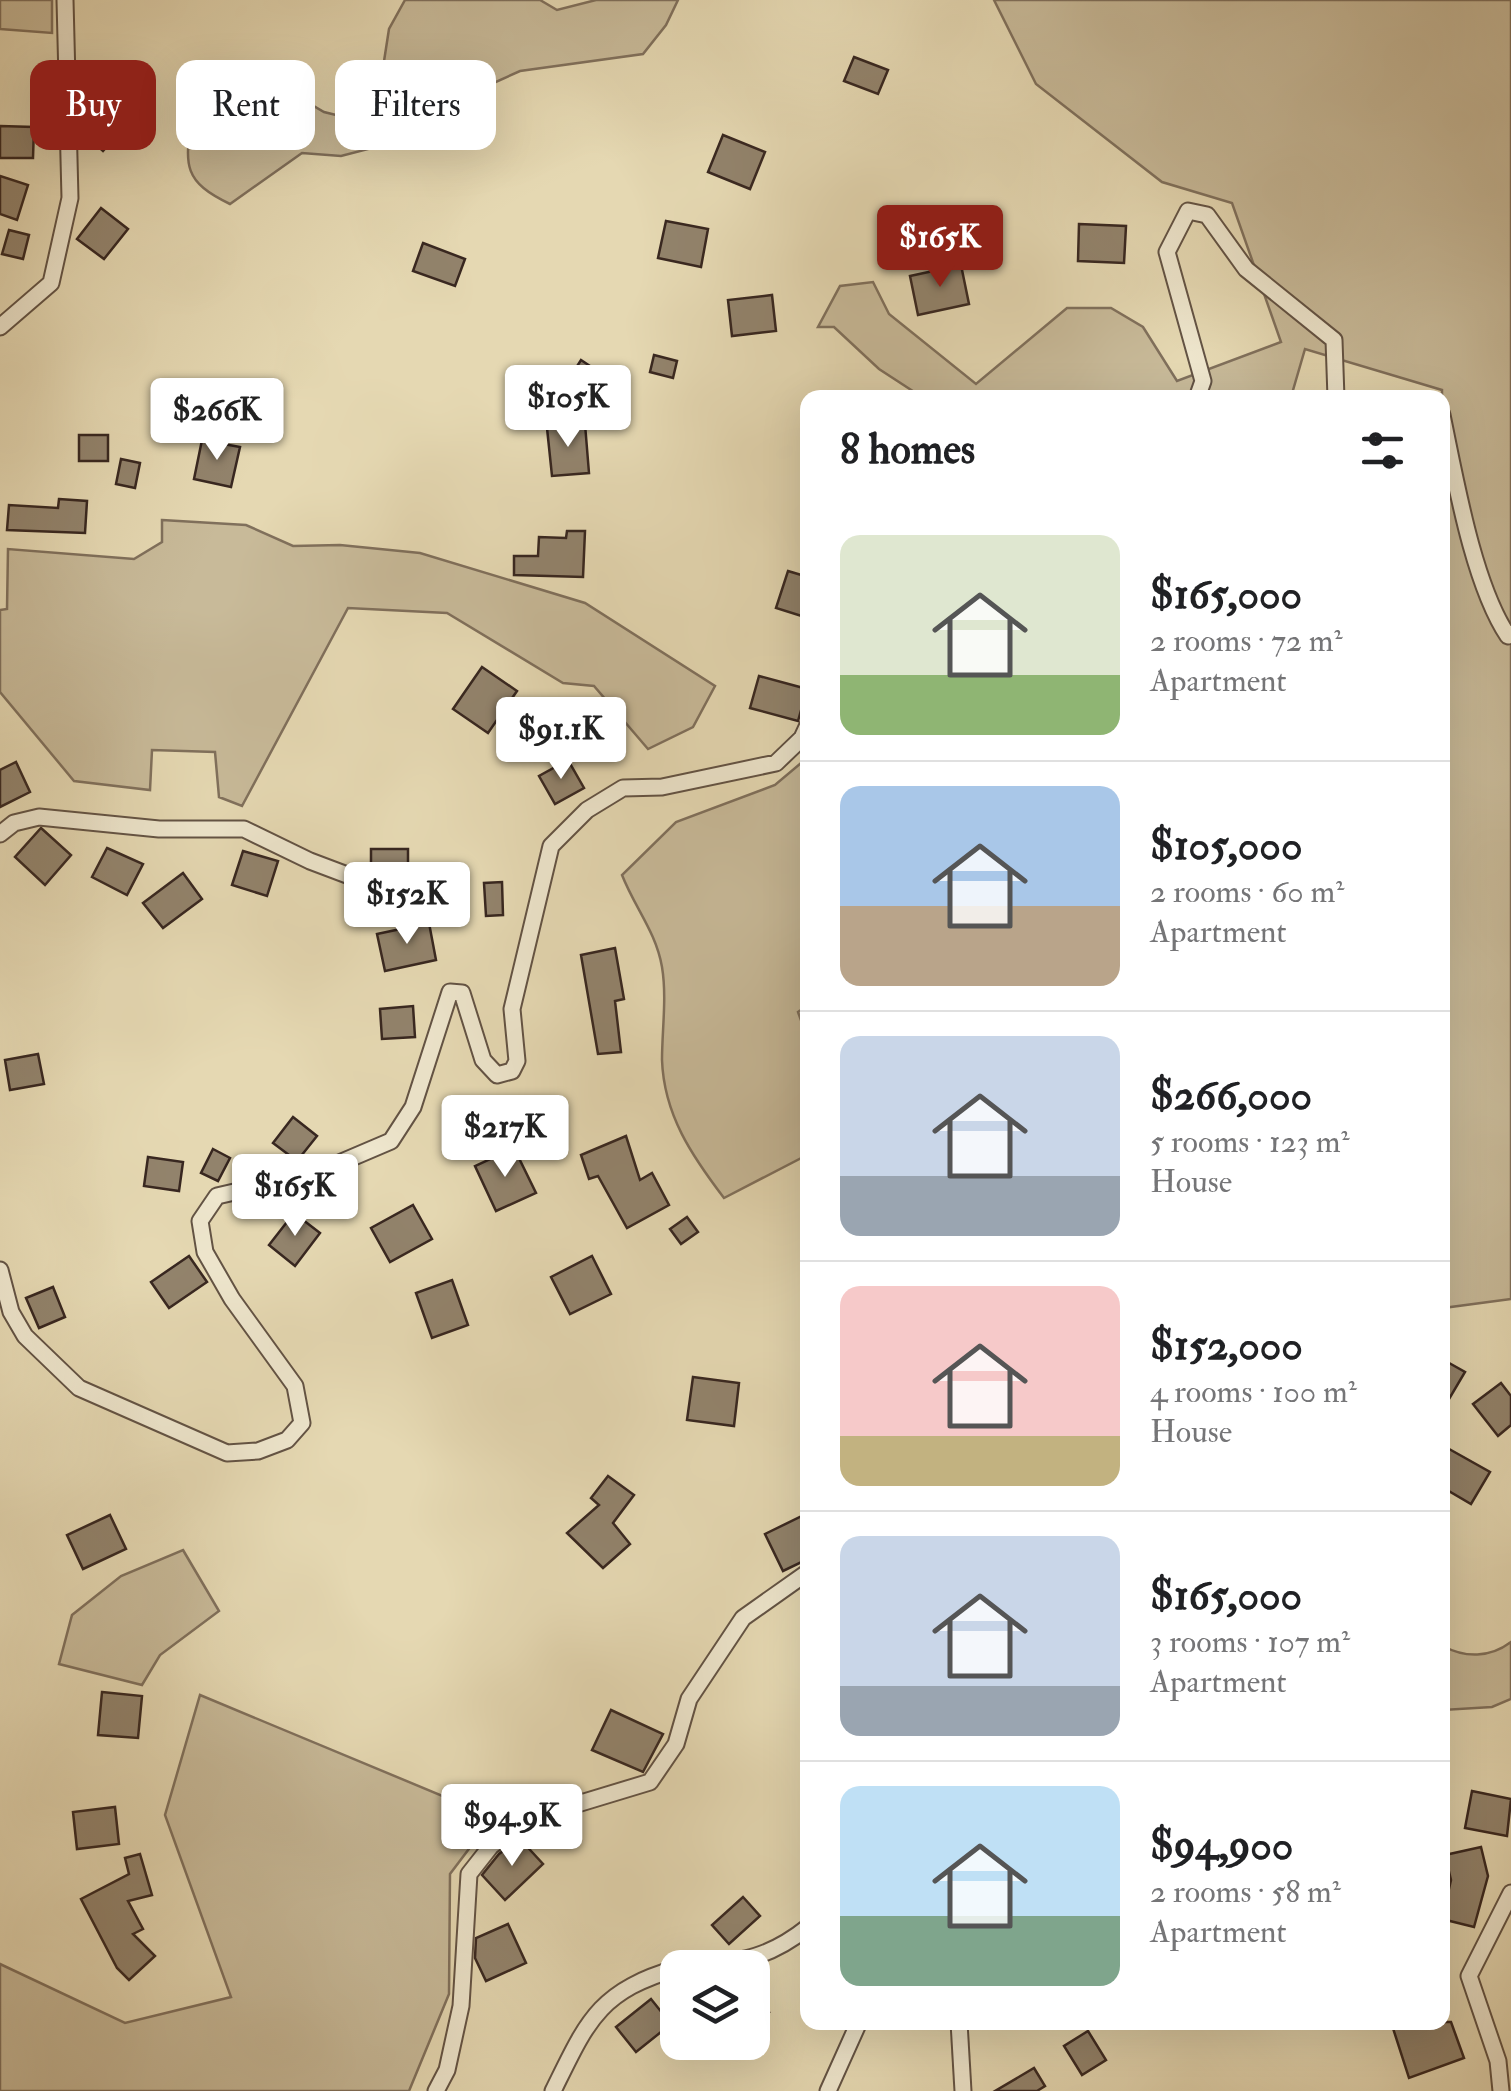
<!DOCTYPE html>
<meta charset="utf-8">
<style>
body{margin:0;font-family:"IM FELL Double Pica",serif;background:#f6f6f6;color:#202124;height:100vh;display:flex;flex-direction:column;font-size:38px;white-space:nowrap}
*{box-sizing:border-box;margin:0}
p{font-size:32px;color:#757577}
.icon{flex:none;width:55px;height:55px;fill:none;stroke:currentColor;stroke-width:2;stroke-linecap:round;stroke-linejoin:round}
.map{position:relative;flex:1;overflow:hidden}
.panel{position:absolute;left:800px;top:390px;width:650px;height:1640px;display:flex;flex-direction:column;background:#fff;border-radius:20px;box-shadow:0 10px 40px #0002}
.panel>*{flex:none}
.hud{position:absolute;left:30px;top:60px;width:620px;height:90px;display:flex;gap:20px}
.tools{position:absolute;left:660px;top:1950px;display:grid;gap:20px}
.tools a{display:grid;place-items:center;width:110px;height:110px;border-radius:20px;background:#fff;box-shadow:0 10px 40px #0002;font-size:50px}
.price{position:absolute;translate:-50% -85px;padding:0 22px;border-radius:10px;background:#fff;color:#222;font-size:32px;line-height:65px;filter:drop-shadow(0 2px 5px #0008)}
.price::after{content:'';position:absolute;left:50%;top:60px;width:30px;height:22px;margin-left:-15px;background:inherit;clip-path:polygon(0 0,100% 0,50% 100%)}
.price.selected{background:#8f2418;color:#fff}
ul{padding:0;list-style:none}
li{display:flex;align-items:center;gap:30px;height:250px;padding:0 40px}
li+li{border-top:2px solid #e0e0e0}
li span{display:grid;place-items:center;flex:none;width:280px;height:200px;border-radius:20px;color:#555}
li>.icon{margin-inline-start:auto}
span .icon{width:120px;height:120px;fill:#fffc;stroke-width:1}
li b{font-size:42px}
h2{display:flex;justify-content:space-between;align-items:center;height:120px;padding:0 40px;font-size:42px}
.tag{padding:0 35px;border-radius:20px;background:#fff;box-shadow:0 10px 40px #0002;font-size:35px;line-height:90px}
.tag.selected{background:#8f2418;color:#fff}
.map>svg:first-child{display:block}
.green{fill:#c8ba99;stroke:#80705c;stroke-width:2.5}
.building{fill:#92836c;stroke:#382720;stroke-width:2.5}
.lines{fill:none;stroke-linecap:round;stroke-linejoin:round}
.minor-casing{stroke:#635344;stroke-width:19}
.minor{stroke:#eee6cd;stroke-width:15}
</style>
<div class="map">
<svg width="1511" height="2091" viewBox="0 0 1511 2091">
<rect width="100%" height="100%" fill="#e5d8b2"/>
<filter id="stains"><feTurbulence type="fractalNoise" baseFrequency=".002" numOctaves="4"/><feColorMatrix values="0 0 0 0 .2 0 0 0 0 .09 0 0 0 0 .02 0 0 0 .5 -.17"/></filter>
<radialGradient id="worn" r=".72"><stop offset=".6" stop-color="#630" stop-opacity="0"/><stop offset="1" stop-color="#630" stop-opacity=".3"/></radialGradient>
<g class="green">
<path d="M0,0H52V33L0,29Z"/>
<path d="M405,0H540L557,10L596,0H678L666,25L643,54L520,71L487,86L431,88L380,146L341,156L302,153L230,204C184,182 184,166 192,119L222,95L256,94L295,95L324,112L348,118L366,113L378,100L389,29Z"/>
<path d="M994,0H1511V1299L1443,1308L1442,390L1305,349L1291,397H922L879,369L834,327H818L840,286L873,282L889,314L976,384L1067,308H1111L1143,327L1177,381L1281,342L1232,203L1162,182L1036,84Z"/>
<path d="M162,520L246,525L293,546L340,545L420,553L585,603L715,686L693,727L648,749L594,686L563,683L447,613L348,608L242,806L219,797L215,752L152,750L150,790L74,781L0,692V610L7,609L8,549L134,559L162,542Z"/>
<path d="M807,758L808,1005L798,1012L807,1037V1155L724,1198C692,1156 664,1115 662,1060C662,1030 667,997 662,967C656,932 635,908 622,875L676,822L775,785Z"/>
<path d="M183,1550L219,1611L160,1655L142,1685L59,1664L72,1615L121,1576Z"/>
<path d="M1511,1642V1699L1492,1707L1443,1710V1646C1465,1658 1490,1658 1511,1642Z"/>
<path d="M200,1695L493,1817L450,1874L449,1994L409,2091H0V1964L125,2023L231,1997L165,1815Z"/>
</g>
<g class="building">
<path d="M854,57L888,70L878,94L844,81Z"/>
<path d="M98,103L125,126L103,151L80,130L79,124Z"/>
<path d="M0,126L34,127L33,158H0Z"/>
<path d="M723,135L765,152L750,189L708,172Z"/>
<path d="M0,176L28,185L17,220L0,214Z"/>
<path d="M101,208L128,229L104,259L77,239Z"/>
<path d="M666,221L708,229L701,267L658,258Z"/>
<path d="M1079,224L1126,226L1124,263L1078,261Z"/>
<path d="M9,230L29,235L23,259L2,254Z"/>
<path d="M423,243L465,259L455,286L413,271Z"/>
<path d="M961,265L969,304L918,315L910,276Z"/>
<path d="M772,295L776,331L732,336L728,300Z"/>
<path d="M654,355L677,361L673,378L650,372Z"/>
<path d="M581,360L623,388L604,417L562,390Z"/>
<path d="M585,424L589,473L552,476L547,428Z"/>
<rect x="79" y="435" width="29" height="26"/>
<path d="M202,440L240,447L231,487L194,479Z"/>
<path d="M121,459L140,463L135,488L116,484Z"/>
<path d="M59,499L87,501L85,533L7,530L9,505L58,508Z"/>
<path d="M567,531H585L583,577L514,575V556H538L539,537L566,538Z"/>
<path d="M788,571L808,577V618L776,608Z"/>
<path d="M482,667L517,691L488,733L453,709Z"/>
<path d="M759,676L807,689L798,721L750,708Z"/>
<path d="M568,760L584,788L555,804L539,776Z"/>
<path d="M16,762L30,792L0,807V770Z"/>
<path d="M41,828L71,855L45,885L15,857Z"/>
<path d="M107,848L143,864L127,895L92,877Z"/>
<path d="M371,849H408V880L371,872Z"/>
<path d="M243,851L278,861L267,896L232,885Z"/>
<path d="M183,873L202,899L163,928L143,903Z"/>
<path d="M502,882L503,915L486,916L484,883Z"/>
<path d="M429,923L436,960L385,971L377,934Z"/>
<path d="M615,948L624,999L615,1001L621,1052L598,1054L581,955Z"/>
<path d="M413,1006L415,1037L382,1039L380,1009Z"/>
<path d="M38,1054L44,1084L10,1090L5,1060Z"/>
<path d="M293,1117L317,1136L297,1161L273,1143Z"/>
<path d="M626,1136L640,1180L652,1173L669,1205L627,1228L598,1176L589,1179L581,1155Z"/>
<path d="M514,1148L536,1193L496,1211L475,1166Z"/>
<path d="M213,1149L230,1158L218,1181L201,1173Z"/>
<path d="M148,1157L183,1162L179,1191L144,1186Z"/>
<path d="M413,1205L432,1239L390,1262L371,1228Z"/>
<path d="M294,1213L320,1233L295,1266L269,1245Z"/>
<path d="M687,1217L698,1232L681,1244L670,1229Z"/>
<path d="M189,1256L207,1282L169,1308L151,1282Z"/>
<path d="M592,1256L611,1294L570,1314L551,1277Z"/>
<path d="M452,1280L468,1325L432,1338L416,1293Z"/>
<path d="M53,1287L65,1317L39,1328L26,1298Z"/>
<path d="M1442,1359L1465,1372L1442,1411Z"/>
<path d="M693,1377L739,1383L734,1426L687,1420Z"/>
<path d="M1501,1383L1511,1396V1425L1498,1436L1473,1404Z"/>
<path d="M1442,1445L1490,1472L1471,1504L1442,1487Z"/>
<path d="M608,1476L634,1495L613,1523L630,1544L603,1568L567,1533L599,1505L591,1498Z"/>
<path d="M808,1513V1559L783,1571L765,1534Z"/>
<path d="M110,1515L126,1549L83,1569L67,1535Z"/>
<path d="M102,1692L142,1696L138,1738L98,1735Z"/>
<path d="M611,1710L663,1734L643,1772L592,1750Z"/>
<path d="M1472,1791L1511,1799L1507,1836L1465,1828Z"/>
<path d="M115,1807L119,1844L77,1849L73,1812Z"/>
<path d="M520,1839L543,1864L505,1900L482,1875L499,1854Z"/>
<path d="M1481,1847L1488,1876L1474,1927L1442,1919L1451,1880L1445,1855Z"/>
<path d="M140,1854L152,1895L128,1901L143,1929L133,1934L155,1956L129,1980L117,1968L81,1899L129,1874L125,1858Z"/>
<path d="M743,1897L760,1916L729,1944L712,1925Z"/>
<path d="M508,1924L526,1963L486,1981L475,1958L476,1938Z"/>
<path d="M752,1972L769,2012L752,2018Z"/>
<path d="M651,1999L671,2024L636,2052L616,2027Z"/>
<path d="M1391,2022H1451L1464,2058L1409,2078Z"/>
<path d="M1088,2031L1106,2060L1082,2075L1064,2046Z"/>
<path d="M1034,2068L1045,2086L1037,2091H995Z"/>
</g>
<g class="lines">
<defs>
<g id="minor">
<path d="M0,327L51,283L70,198L65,0"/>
<path d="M1197,398L1203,381L1167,252L1188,211L1207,215L1246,269L1334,340L1336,398"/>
<path d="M1442,415C1455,477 1473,584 1508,636L1511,634"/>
<path d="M0,834L14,823L39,817L159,829H244L310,861L424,904"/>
<path d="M0,1270L11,1312L25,1336L79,1388L227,1453L258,1451L287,1440L302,1423L295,1386L232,1299L205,1252L200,1221L217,1196L316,1173L391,1141L413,1107L450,992L462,993L483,1060L497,1075L512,1071L517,1061L512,1009L551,846L587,810L623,788L662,787L776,763L802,738L808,725"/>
<path d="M681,1968C734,1961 763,1963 808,1927"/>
<path d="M959,2022L963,2091"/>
<path d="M436,2091L447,2070L461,2006L469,1874L491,1846L528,1819L650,1782L676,1744L689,1699L743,1618L808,1572"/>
<path d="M553,2091C587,2022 598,1991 678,1968"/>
<path d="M828,2091L859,2022"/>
<path d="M1501,2091L1498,2061L1469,1976L1511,1893"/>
</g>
</defs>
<use href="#minor" class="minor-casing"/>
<use href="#minor" class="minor"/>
</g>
<rect width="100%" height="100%" filter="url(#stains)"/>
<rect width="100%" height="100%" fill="url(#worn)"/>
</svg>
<div class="tools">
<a><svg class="icon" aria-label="layers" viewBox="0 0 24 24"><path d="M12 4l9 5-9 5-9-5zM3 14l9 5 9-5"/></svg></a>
</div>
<b class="price selected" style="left:940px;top:290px">$165K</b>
<b class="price" style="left:568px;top:450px">$105K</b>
<b class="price" style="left:217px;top:463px">$266K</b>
<b class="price" style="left:561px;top:782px">$91.1K</b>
<b class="price" style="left:407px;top:947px">$152K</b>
<b class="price" style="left:505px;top:1180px">$217K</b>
<b class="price" style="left:295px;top:1239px">$165K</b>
<b class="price" style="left:512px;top:1869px">$94.9K</b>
<div class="hud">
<a class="tag selected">Buy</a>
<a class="tag">Rent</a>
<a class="tag">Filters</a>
</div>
<section class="panel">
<h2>8 homes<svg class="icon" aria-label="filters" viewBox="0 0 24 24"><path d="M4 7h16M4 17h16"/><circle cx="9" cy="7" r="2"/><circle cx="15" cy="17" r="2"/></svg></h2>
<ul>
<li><span style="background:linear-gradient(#dfe7d0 70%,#8fb573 0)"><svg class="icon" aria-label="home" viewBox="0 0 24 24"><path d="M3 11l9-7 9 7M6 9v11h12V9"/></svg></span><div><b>$165,000</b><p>2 rooms · 72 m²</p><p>Apartment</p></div></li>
<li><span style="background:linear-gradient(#a9c7e8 60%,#b9a48a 0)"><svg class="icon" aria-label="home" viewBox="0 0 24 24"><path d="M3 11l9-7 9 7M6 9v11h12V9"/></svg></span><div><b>$105,000</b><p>2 rooms · 60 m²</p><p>Apartment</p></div></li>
<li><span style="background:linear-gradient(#c9d6e8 70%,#9aa5b1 0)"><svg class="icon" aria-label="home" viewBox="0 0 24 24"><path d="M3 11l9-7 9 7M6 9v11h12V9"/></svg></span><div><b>$266,000</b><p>5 rooms · 123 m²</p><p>House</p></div></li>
<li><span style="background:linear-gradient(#f6c9c9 75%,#c2b280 0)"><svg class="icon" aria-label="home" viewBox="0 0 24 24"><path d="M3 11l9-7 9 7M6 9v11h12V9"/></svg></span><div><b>$152,000</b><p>4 rooms · 100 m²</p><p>House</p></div></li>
<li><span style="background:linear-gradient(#c9d6e8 75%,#9aa5b1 0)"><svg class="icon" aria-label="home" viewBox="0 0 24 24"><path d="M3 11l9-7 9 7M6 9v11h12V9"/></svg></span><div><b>$165,000</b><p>3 rooms · 107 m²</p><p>Apartment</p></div></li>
<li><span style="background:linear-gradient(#bfe0f5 65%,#7fa58c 0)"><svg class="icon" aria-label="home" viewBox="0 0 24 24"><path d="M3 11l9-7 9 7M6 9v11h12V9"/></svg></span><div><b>$94,900</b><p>2 rooms · 58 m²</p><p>Apartment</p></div></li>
</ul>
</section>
</div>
